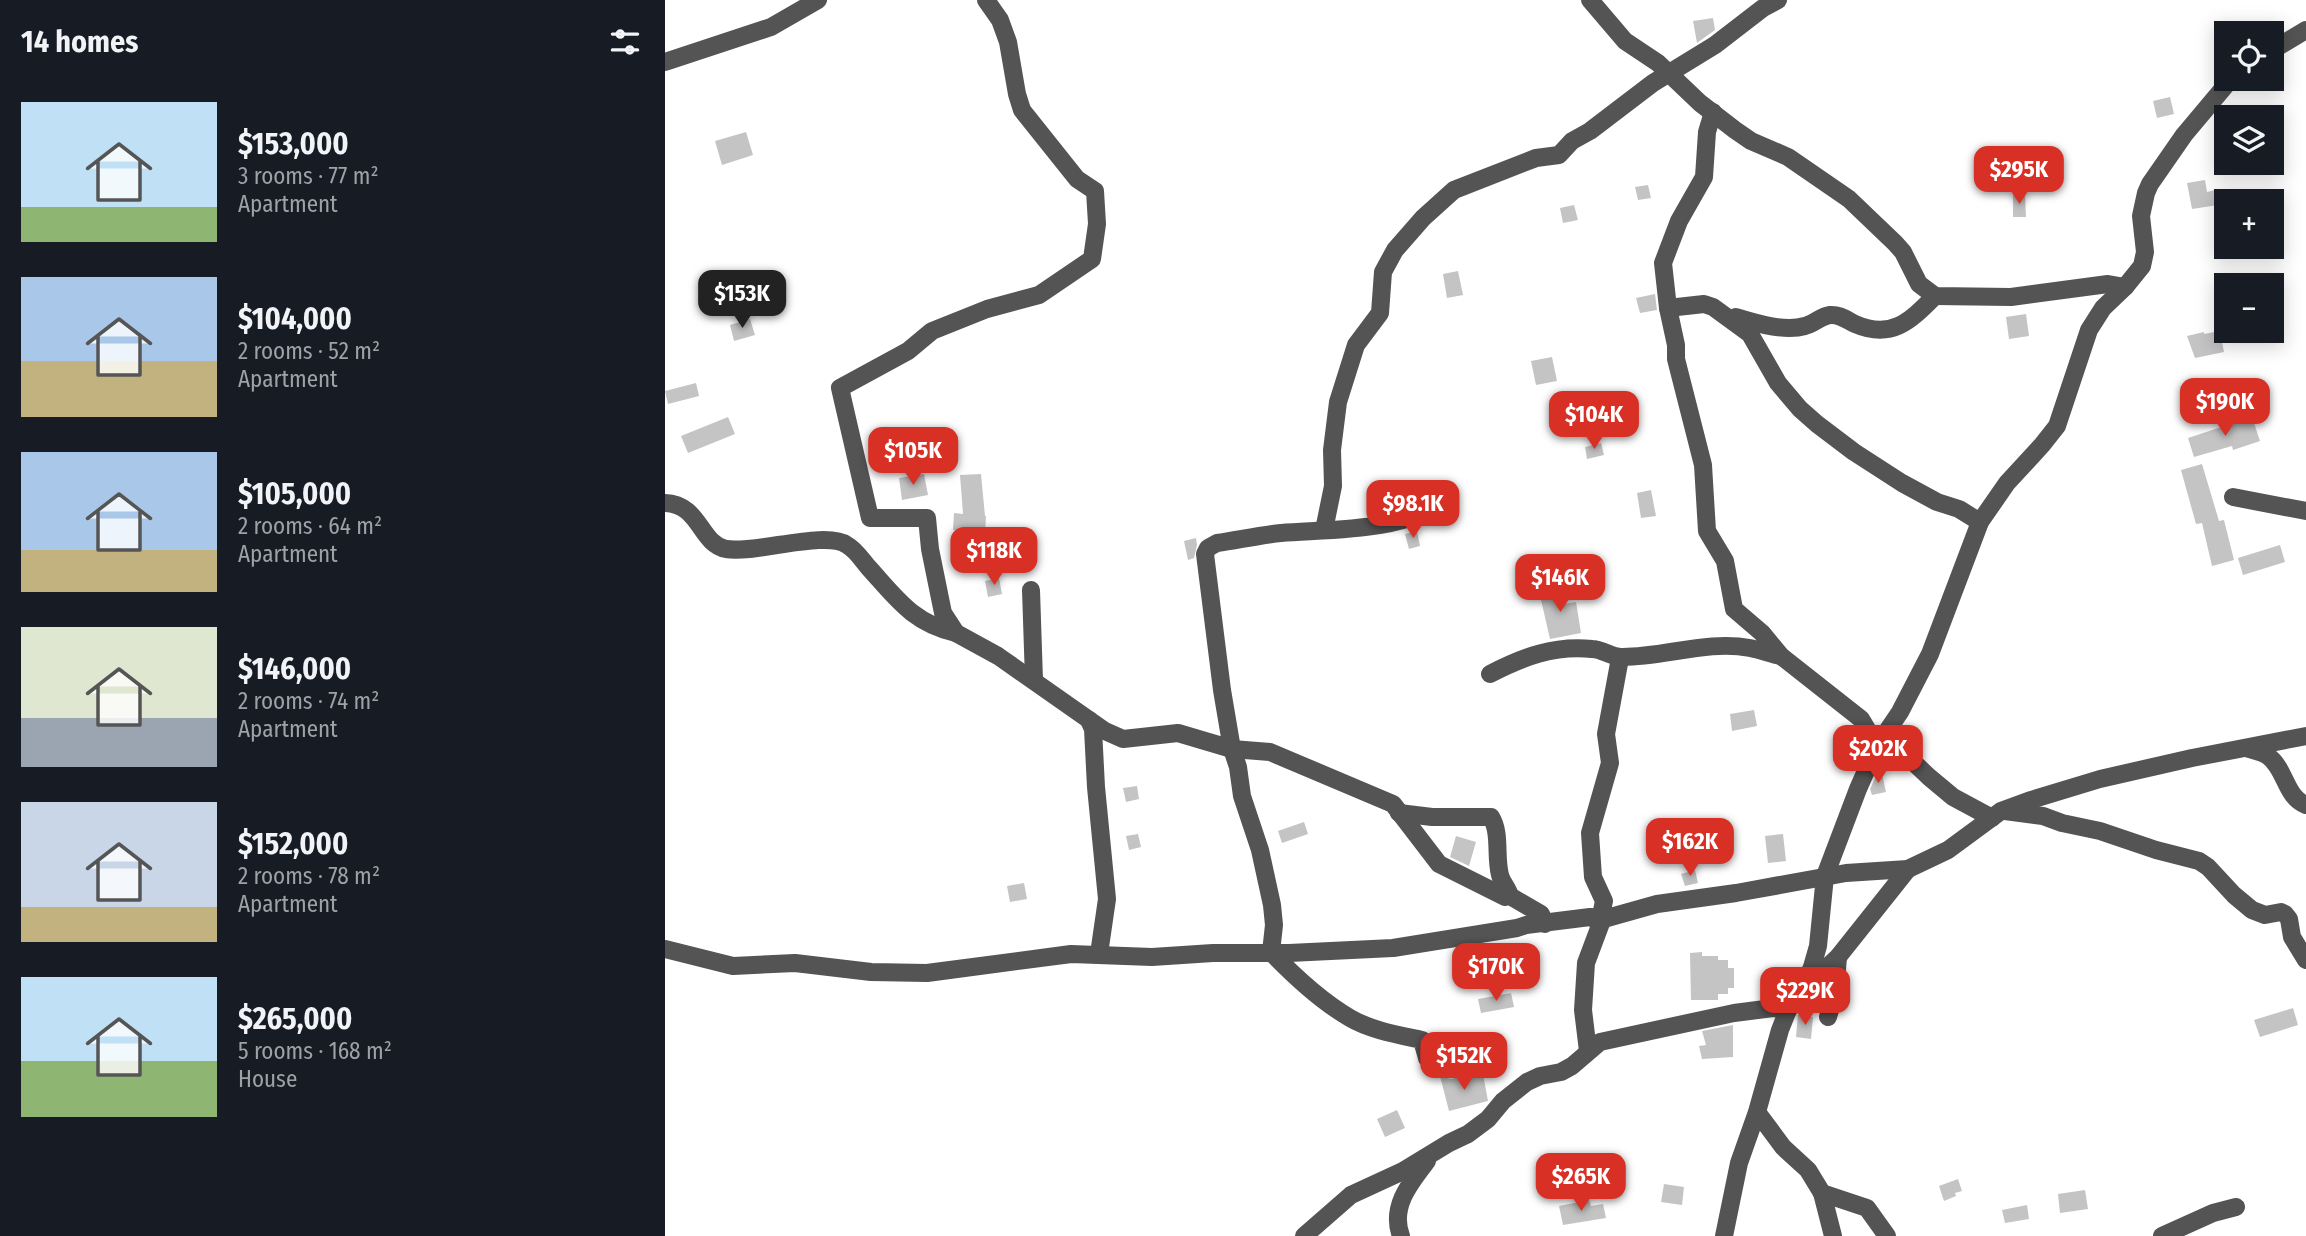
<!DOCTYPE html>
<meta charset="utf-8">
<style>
body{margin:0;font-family:"Fira Sans Condensed",sans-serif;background:#242831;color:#f1f3f6;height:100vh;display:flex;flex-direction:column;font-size:26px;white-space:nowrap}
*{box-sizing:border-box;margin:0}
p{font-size:23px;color:#9ea1a6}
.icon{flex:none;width:38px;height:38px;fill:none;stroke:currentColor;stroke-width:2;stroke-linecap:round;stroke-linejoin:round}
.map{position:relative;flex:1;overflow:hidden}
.sheet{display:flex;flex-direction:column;background:#171b24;width:665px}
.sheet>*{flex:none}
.buttons{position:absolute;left:1549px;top:21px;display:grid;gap:14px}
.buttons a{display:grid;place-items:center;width:70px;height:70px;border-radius:0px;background:#171b24;box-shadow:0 4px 18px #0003;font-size:35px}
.price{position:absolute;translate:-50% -60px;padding:0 16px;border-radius:14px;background:#d93025;color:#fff;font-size:23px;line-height:46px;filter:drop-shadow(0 2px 4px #0008)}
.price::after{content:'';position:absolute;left:50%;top:42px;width:21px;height:16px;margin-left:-10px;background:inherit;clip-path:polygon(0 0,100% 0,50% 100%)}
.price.selected{background:#222;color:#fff}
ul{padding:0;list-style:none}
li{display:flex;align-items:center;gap:21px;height:175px;padding:0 21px}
li span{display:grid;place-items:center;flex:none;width:196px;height:140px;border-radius:0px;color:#555}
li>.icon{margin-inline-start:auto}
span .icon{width:84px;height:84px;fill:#fffc;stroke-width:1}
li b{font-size:30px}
h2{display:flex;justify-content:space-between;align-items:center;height:84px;padding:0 21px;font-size:30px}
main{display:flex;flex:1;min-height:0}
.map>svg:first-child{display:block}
.building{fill:#c4c4c4}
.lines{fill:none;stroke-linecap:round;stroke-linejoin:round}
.minor{stroke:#545454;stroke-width:18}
</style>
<main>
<section class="sheet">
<h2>14 homes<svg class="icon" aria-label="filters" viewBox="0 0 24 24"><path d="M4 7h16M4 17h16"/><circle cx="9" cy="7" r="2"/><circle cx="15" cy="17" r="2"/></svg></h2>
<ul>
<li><span style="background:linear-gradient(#bfe0f5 75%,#8fb573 0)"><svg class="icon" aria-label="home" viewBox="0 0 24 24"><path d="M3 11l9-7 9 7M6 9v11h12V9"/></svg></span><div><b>$153,000</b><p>3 rooms · 77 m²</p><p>Apartment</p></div></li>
<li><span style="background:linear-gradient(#a9c7e8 60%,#c2b280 0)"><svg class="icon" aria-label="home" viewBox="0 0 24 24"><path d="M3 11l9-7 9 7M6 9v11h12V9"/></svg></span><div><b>$104,000</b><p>2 rooms · 52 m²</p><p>Apartment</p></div></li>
<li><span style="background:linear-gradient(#a9c7e8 70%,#c2b280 0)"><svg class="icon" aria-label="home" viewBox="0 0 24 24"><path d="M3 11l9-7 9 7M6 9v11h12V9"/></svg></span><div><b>$105,000</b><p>2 rooms · 64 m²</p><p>Apartment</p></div></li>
<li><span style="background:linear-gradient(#dfe7d0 65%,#9aa5b1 0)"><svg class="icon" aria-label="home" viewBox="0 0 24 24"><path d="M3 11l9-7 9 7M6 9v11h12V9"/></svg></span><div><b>$146,000</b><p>2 rooms · 74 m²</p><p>Apartment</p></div></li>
<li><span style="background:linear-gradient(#c9d6e8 75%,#c2b280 0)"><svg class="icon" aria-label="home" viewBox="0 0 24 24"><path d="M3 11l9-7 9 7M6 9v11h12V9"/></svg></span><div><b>$152,000</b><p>2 rooms · 78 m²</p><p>Apartment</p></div></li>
<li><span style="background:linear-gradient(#bfe0f5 60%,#8fb573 0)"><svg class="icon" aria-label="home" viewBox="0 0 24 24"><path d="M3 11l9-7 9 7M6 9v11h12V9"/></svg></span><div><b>$265,000</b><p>5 rooms · 168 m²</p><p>House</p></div></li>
</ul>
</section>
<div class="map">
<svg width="1641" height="1236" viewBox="0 0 1641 1236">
<rect width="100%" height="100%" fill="#fff"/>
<g class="building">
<path d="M1048,18L1050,30L1032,43L1028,21Z"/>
<path d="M1505,97L1509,114L1492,118L1488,101Z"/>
<path d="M81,132L88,155L57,165L50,141Z"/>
<path d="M1540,180L1542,192L1550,190L1553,205L1527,209L1522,183Z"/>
<path d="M983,185L986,198L973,200L970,187Z"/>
<path d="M1348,194H1360L1361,217H1348Z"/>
<path d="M909,205L913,220L898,223L895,208Z"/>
<path d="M793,271L798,295L782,298L778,274Z"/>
<path d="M990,294L992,310L975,313L971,298Z"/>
<path d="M1361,314L1364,336L1344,339L1341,317Z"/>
<path d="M85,319L90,335L69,341L65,325Z"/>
<path d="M1555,331L1559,352L1530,358L1522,336L1539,332V334Z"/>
<path d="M887,357L892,381L871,385L866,361Z"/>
<path d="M31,383L34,396L3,404L0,391Z"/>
<path d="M63,417L70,434L23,453L16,436Z"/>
<path d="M1587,417L1595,441L1568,450L1567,446L1529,457L1523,438Z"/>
<path d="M936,443L939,455L922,459L920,447Z"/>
<path d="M1537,464L1554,521L1559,520L1569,560L1547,566L1537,523L1531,524L1516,470Z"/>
<path d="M259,474L263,495L237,500L234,478Z"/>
<path d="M316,474L320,516H321L320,533L288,530L289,513L298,514L295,475Z"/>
<path d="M986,490L991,516L976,518L972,493Z"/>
<path d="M752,531L755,546L744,549L740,534Z"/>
<path d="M531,538L532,545L529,558L523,560L519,541Z"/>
<path d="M365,541L368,562L345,565L342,544Z"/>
<path d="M1615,545L1620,562L1578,575L1573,558Z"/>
<path d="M334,578L337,594L323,597L320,581Z"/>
<path d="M895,587L899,604L911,602L916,633L885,639L874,591Z"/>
<path d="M1089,710L1092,726L1067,731L1065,714Z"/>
<path d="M1214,770H1216L1221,792L1207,795L1205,789Z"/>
<path d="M472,786L474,799L461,802L458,788Z"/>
<path d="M639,822L643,834L617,843L613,831Z"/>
<path d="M473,834L476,847L464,850L461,836Z"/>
<path d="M1118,834L1121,861L1103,863L1100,836Z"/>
<path d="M791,836L811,842L804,866L785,857Z"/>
<path d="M1030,870L1033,883L1020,886L1016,874Z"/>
<path d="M359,883L362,899L345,902L342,886Z"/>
<path d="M1037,952V956H1053V960H1063V968H1069V988H1063V994H1053V1000H1026L1025,953Z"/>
<path d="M846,993L849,1007L816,1013L813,999Z"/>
<path d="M1628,1008L1633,1025L1595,1037L1589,1020Z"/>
<path d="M1133,1015L1148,1017L1146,1039L1131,1037Z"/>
<path d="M1068,1025V1057L1037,1059L1034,1046L1041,1045L1037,1031Z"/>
<path d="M818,1074L823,1101L784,1111L775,1076L786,1079L799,1076V1079Z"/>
<path d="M732,1110L740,1128L720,1137L712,1119Z"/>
<path d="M1293,1179L1297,1191L1290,1193L1291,1196L1279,1201L1274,1186Z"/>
<path d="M999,1184L1019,1187L1017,1205L996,1202Z"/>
<path d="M1420,1190L1423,1209L1395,1213L1393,1194Z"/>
<path d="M924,1200L926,1206L938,1204L941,1218L898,1225L894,1206Z"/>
<path d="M1362,1205L1364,1219L1340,1223L1337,1210Z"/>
</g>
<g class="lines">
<g class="minor">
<path d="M321,0L335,20L343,42L352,94L357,110L412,179L430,191L432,224L427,259L374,295L322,309L267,331L243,351L175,388L205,518H262L265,549L278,613L291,633L333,656L440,731L458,739L513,733L567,749L605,752L728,804L774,864L840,897L845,896L876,914L880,924"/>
<path d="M925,0L960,41L993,63L1035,103L1070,130L1086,141L1123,157L1184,199L1230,243L1238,252L1254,284L1270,296L1346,297L1443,284L1460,287"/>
<path d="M1606,51L1641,30"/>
<path d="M0,62L106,27L153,0"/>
<path d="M1048,112L1042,132L1039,177L1014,221L998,263L1003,308L1039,304L1048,307L1085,334L1113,383L1135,409L1152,424L1189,452L1237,483L1272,502L1294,509L1315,522"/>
<path d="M1003,308L1011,345V359L1038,465L1042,531L1060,561L1069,609L1097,633L1116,656L1196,719L1212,746"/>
<path d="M1071,317C1091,323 1119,332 1140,326C1149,324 1156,316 1165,315C1174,314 1182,320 1190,324C1227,340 1245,321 1270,296"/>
<path d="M1568,497L1641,511"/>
<path d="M783,500C735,532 671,529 616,533C595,535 573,540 552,543L543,548L540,554L557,690L567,749L573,767L577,796L595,850L607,905L609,925L606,952C629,976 656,1001 685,1018C705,1030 734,1035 757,1040L762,1058L784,1068L823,1058"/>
<path d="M0,503C35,504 35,544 61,549C91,554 161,530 182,545C191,550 197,560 204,568C232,599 248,623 291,633"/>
<path d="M659,530L668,486L667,450L673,402L691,345L715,313L718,272L730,250L758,218L789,190L871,158L894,155L907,141L925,131L988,83L1050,45L1098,8L1113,0"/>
<path d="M366,590L369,680"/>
<path d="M825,674C858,657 889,645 927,649C938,649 947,658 958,657C1000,657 1043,640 1085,648C1096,650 1106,654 1116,656"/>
<path d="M424,720L428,729L431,787L442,899L434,954"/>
<path d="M1225,728L1236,741L1244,758L1264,777L1288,797L1327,818"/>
<path d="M1581,748C1587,750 1597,752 1603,756C1621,769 1620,797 1641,805"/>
<path d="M1340,811L1378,816L1397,823L1435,831L1491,850L1534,861L1543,867L1569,895L1587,910L1600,915L1616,912L1620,914L1624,919L1627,937L1641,960"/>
<path d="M734,813L767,817H826C836,833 830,856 835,875C837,883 843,888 845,896"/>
<path d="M935,920L939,901L928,877L925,833L945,763L941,734L955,658"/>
<path d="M0,949L68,966L130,963L206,972L262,973L406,954L487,957L548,953H624L728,948L852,928L861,925L925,917L935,920L992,904L1071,893L1181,873L1243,869L1283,850L1336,811L1366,800L1435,779L1527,758L1641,736"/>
<path d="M1143,985L1173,957L1243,869"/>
<path d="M1163,1017L1170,993L1173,957"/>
<path d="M923,1051L918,1010L921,963L936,923L926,917"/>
<path d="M1092,1112L1118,1147L1143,1170L1157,1193L1202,1208L1222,1236"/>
<path d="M1157,1193L1168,1236"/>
<path d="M639,1236L686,1195L738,1171L784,1143L803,1134L823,1119L838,1101L862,1082L875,1076L896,1072L907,1066L935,1042L1069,1013L1108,1008L1123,1010"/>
<path d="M736,1236C725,1207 745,1183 762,1161"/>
<path d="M1059,1236L1074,1163L1092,1112L1115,1030L1123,1010L1136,992L1147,967L1153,946L1160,876L1193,789L1212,746L1235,712L1265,654L1315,522L1342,483L1377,445L1392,426L1424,330L1438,308L1460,287L1477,266L1480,252L1476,216L1481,193L1485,184L1519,135L1566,79"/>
<path d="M1497,1236L1548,1213L1571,1207"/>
</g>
</g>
</svg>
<div class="buttons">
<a><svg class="icon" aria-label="locate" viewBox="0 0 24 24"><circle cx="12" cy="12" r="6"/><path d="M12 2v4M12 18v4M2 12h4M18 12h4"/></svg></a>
<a><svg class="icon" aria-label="layers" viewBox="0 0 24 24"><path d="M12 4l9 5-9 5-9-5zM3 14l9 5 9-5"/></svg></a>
<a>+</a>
<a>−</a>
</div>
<b class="price" style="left:1354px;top:206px">$295K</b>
<b class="price selected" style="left:77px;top:330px">$153K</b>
<b class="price" style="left:1560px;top:438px">$190K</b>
<b class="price" style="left:929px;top:451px">$104K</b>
<b class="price" style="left:248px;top:487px">$105K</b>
<b class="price" style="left:748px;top:540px">$98.1K</b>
<b class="price" style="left:329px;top:587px">$118K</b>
<b class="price" style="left:895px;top:614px">$146K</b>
<b class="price" style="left:1213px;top:785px">$202K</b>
<b class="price" style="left:1025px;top:878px">$162K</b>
<b class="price" style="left:831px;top:1003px">$170K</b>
<b class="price" style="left:1140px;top:1027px">$229K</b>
<b class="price" style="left:799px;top:1092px">$152K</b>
<b class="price" style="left:916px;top:1213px">$265K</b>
</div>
</main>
